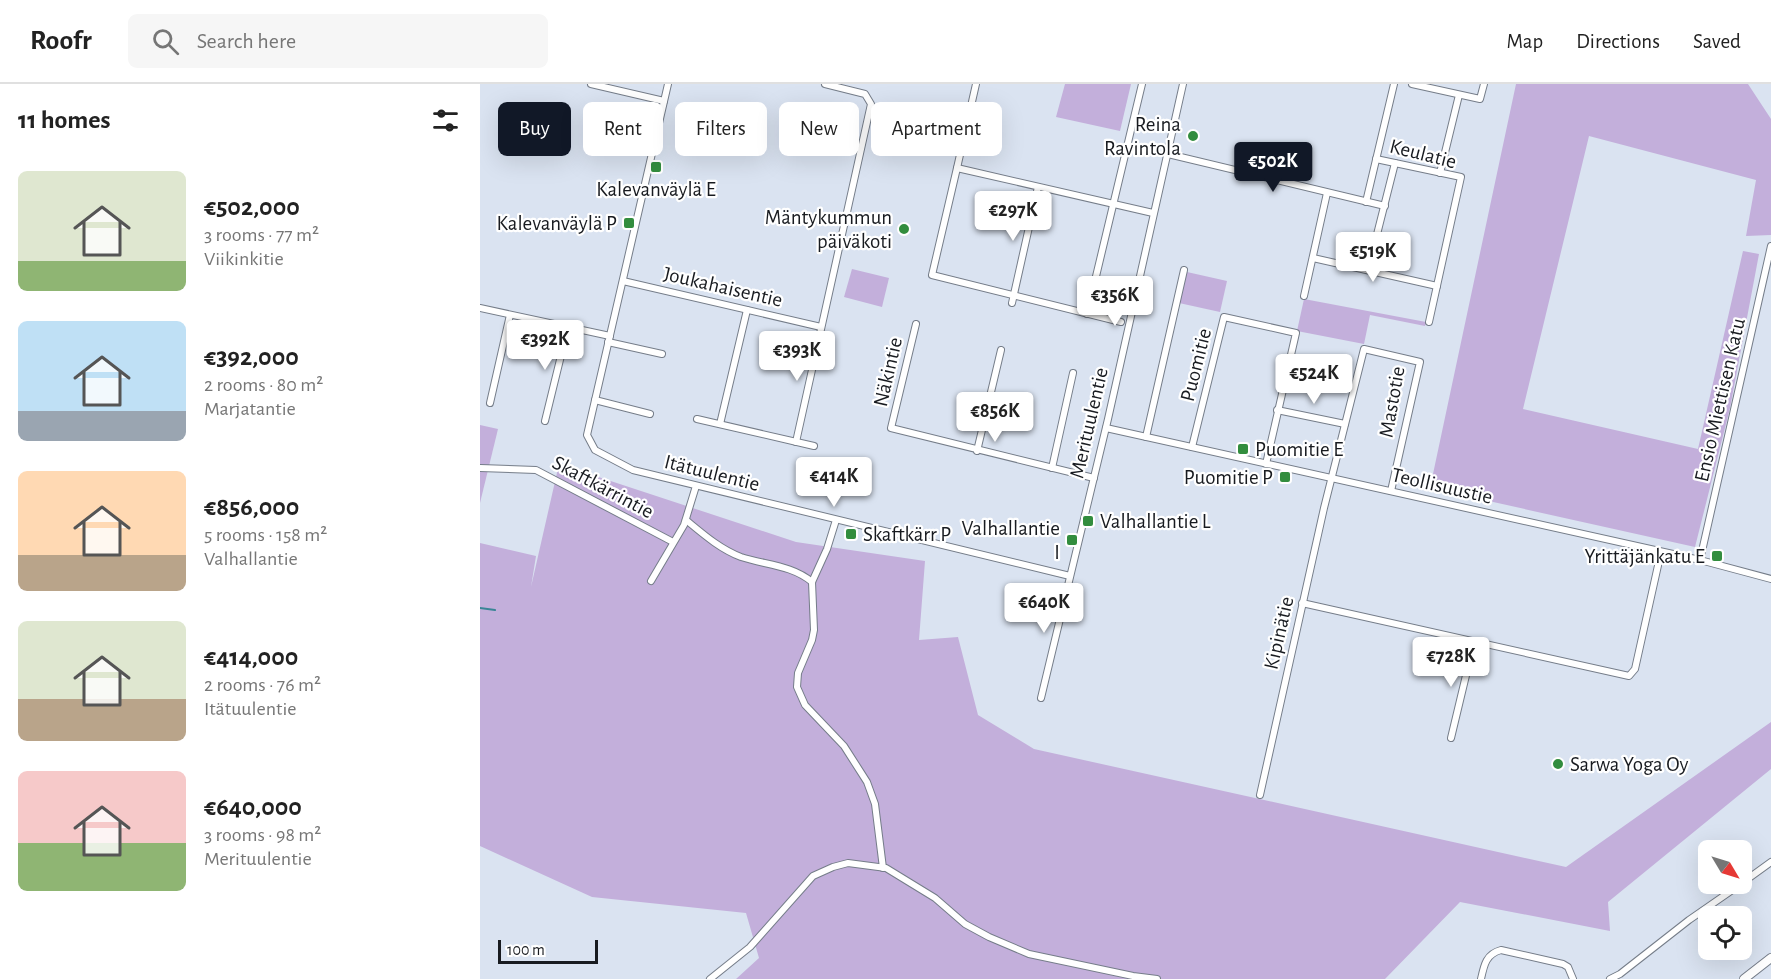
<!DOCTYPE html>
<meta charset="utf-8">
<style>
body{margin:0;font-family:"Alegreya Sans",sans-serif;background:#f6f6f6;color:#222;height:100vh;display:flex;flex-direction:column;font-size:22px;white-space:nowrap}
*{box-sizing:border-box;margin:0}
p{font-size:20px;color:#767676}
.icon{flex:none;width:33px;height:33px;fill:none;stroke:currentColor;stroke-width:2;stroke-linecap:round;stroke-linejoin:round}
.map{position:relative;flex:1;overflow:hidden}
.panel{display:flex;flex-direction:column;background:#fff;width:480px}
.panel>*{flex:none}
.banner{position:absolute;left:18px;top:18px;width:570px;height:54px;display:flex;gap:12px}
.needle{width:39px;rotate:128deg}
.fabs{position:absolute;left:1218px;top:756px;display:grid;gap:12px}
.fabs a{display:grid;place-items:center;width:54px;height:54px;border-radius:9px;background:#fff;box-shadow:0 6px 24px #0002;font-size:30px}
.scale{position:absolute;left:18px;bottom:15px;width:100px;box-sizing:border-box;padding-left:6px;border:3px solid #181b20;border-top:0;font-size:16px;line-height:21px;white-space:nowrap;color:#181b20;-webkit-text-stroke:4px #fff;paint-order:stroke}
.price{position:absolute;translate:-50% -51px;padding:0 14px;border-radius:6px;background:#fff;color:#222;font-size:20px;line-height:39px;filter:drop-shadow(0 2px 3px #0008)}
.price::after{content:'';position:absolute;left:50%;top:36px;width:18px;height:14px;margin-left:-9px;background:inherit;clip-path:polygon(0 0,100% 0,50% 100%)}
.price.current{background:#111827;color:#fff}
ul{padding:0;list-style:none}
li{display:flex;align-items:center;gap:18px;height:150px;padding:0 18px}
li span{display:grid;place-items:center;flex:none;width:168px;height:120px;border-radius:9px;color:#555}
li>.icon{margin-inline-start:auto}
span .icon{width:72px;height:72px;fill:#fffc;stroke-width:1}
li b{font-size:26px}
h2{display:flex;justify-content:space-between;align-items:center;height:72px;padding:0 18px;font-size:26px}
.pill{padding:0 21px;border-radius:9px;background:#fff;box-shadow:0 6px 24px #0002;font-size:21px;line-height:54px}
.pill.current{background:#111827;color:#fff}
header{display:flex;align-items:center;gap:36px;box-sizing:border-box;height:84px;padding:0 30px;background:#fff;border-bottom:2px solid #e0e0e0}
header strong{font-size:28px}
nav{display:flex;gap:33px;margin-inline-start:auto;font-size:21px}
.search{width:420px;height:54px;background:#f6f6f6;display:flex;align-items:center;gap:15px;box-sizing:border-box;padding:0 21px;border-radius:9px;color:#767676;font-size:22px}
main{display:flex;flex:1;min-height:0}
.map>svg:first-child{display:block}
.green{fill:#c3afdb}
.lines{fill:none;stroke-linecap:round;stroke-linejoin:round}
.stream{stroke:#3a8596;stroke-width:2}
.minor-casing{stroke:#757d89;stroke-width:8}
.tertiary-casing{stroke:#757d89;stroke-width:10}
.minor{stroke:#fff;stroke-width:6}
.tertiary{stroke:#fff;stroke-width:8}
.poi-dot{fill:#328d3e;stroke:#fff;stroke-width:2}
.labels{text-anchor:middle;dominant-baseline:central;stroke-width:4.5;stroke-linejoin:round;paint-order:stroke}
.poi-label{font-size:21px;fill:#181b20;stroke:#fff;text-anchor:end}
.street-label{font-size:21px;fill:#181b20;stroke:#fff}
</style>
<header>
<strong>Roofr</strong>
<div class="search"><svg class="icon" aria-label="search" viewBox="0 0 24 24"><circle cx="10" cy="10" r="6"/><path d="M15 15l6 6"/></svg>Search here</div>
<nav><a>Map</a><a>Directions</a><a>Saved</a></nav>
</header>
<main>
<section class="panel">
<h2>11 homes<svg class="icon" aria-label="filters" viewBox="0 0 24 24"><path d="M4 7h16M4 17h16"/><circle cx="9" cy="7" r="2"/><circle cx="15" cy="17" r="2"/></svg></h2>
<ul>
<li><span style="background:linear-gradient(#dfe7d0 75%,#8fb573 0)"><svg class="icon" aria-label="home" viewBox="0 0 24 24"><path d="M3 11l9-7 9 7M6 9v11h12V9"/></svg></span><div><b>€502,000</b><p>3 rooms · 77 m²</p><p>Viikinkitie</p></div></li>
<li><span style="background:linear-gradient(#bfe0f5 75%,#9aa5b1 0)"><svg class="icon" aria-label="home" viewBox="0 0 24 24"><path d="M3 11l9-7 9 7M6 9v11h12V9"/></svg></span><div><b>€392,000</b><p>2 rooms · 80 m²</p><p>Marjatantie</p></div></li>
<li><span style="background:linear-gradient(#ffd9b3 70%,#b9a48a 0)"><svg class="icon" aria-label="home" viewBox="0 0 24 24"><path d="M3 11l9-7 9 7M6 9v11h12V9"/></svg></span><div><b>€856,000</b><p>5 rooms · 158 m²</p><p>Valhallantie</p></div></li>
<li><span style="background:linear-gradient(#dfe7d0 65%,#b9a48a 0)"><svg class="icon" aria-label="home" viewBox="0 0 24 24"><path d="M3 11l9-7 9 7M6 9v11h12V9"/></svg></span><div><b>€414,000</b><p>2 rooms · 76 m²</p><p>Itätuulentie</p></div></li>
<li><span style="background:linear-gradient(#f6c9c9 60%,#8fb573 0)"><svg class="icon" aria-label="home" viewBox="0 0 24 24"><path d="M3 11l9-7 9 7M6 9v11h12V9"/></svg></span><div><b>€640,000</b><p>3 rooms · 98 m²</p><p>Merituulentie</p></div></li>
</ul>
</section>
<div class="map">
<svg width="1291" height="895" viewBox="0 0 1291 895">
<rect width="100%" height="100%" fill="#dae3f1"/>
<g class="green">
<path d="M585,0H651L640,47L576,33Z"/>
<path d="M1036,0H1268L1291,35V151L1266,152L1276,96L1109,52L1043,325L1218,365L1263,167L1279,170L1250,324L1215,463L950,404Z"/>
<path d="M372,185L409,194L402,223L364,213Z"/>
<path d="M707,188L747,197L740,228L699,219Z"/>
<path d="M824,215L946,238L945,242L890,231L884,260L817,247Z"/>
<path d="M0,341L18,345L0,419Z"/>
<path d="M79,380L316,458L445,477L439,556L478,553L498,631L554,665L1086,783L1291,638V685L1128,818L1130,847L980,818L905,895H256L279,874L266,829L112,813L0,762V459L56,472L51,503Z"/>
</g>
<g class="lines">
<path class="stream" d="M0,524L15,526"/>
<defs>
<g id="minor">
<path d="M111,0L184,17"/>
<path d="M188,0L107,351L115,366L153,386L590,492"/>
<path d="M496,0L477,84L673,129"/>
<path d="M932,0L1000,15L1004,0"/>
<path d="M688,70L905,122"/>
<path d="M896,75L981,93L949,238"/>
<path d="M477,84L452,191L641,238"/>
<path d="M960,89L979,11"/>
<path d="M886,118L914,0"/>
<path d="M833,174L957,202"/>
<path d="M888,186L915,79"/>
<path d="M143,197L341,243"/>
<path d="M824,212L847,109"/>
<path d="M532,219L558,103"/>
<path d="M0,224L130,252"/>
<path d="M607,230L662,0"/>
<path d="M436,240L411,344L614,394"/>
<path d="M128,258L182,270"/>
<path d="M115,316L170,330"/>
<path d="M10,319L30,231"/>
<path d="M797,326L865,340"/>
<path d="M217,335L334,362"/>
<path d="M65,337L88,243"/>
<path d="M240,340L267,226"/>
<path d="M626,344L1220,476L1291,495"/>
<path d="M666,353L704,186"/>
<path d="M316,358L391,20L385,10L345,0"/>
<path d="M712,363L744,233L816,249L786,380"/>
<path d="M497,367L521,266"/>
<path d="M0,384L56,386L193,458"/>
<path d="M572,384L593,289"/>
<path d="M206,436C223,450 240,465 261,473C285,481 312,481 332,498"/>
<path d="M356,436L347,465L332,498L334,546L332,556L318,589L317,603L325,621L364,662L387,698L395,720L403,784"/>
<path d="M1220,476L1291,162"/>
<path d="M171,497L204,441L216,402"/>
<path d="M822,519L1149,592L1155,585L1181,468"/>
<path d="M561,614L628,335L703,0"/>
<path d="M971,654L994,558"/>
<path d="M780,711L844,424L884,265L940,278L911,407"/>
<path d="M1262,799L1291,778"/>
<path d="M230,895L270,863L333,792L353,783L368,779L406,784L455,814L485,840L509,853L549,870L653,892L677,895"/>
<path d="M1001,895C1004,881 1006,870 1021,866L1083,880L1088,883L1093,895"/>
<path d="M1130,895L1140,890L1209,836L1261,800"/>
</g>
<path id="tertiary" d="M1264,895L1291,874"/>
</defs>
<use href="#minor" class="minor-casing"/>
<use href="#tertiary" class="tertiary-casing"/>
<use href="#minor" class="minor"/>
<use href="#tertiary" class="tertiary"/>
</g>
<g class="poi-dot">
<circle cx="713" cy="52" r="6"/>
<rect x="170" y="77" width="12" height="12" rx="3"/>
<rect x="143" y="133" width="12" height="12" rx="3"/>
<circle cx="424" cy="145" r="6"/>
<rect x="757" y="359" width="12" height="12" rx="3"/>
<rect x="799" y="387" width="12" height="12" rx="3"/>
<rect x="602" y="431" width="12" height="12" rx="3"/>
<rect x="365" y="444" width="12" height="12" rx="3"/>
<rect x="586" y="450" width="12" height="12" rx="3"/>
<rect x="1231" y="466" width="12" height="12" rx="3"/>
<circle cx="1078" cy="680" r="6"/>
</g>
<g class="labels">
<g class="poi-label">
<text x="701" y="40">Reina<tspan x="701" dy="24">Ravintola</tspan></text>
<text x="176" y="105" text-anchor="middle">Kalevanväylä E</text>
<text x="412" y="133">Mäntykummun<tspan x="412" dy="24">päiväkoti</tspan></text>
<text x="137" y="139">Kalevanväylä P</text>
<text x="775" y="365" text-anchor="start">Puomitie E</text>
<text x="793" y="393">Puomitie P</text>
<text x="620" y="437" text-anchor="start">Valhallantie L</text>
<text x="580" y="444">Valhallantie<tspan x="580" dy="24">I</tspan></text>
<text x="383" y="450" text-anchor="start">Skaftkärr P</text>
<text x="1225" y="472">Yrittäjänkatu E</text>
<text x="1090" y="680" text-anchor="start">Sarwa Yoga Oy</text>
</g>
<g class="street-label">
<text transform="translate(943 70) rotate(14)">Keulatie</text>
<text transform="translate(243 203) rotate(13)">Joukahaisentie</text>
<text transform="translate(716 281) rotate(-76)">Puomitie</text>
<text transform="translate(408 288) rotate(-77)">Näkintie</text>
<text transform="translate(1240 316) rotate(-77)">Ensio Miettisen Katu</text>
<text transform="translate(912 318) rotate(-80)">Mastotie</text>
<text transform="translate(609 339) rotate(-77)">Merituulentie</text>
<text transform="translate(232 389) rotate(14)">Itätuulentie</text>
<text transform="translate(962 402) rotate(13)">Teollisuustie</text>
<text transform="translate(123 403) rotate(28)">Skaftkärrintie</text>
<text transform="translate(799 549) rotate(-77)">Kipinätie</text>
</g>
</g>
</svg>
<div class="fabs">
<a><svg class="needle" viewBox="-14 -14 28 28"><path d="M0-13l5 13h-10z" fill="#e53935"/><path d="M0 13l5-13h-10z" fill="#767676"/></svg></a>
<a><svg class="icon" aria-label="locate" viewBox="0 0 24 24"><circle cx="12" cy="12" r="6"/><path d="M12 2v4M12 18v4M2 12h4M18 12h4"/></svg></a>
</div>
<div class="scale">100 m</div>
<b class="price current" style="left:793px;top:109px">€502K</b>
<b class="price" style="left:533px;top:158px">€297K</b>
<b class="price" style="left:893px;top:199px">€519K</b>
<b class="price" style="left:635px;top:243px">€356K</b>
<b class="price" style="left:65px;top:287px">€392K</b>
<b class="price" style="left:317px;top:298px">€393K</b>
<b class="price" style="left:834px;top:321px">€524K</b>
<b class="price" style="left:515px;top:359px">€856K</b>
<b class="price" style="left:354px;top:424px">€414K</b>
<b class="price" style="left:564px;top:550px">€640K</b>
<b class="price" style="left:971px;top:604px">€728K</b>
<div class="banner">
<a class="pill current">Buy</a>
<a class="pill">Rent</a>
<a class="pill">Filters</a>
<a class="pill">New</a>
<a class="pill">Apartment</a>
</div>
</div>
</main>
